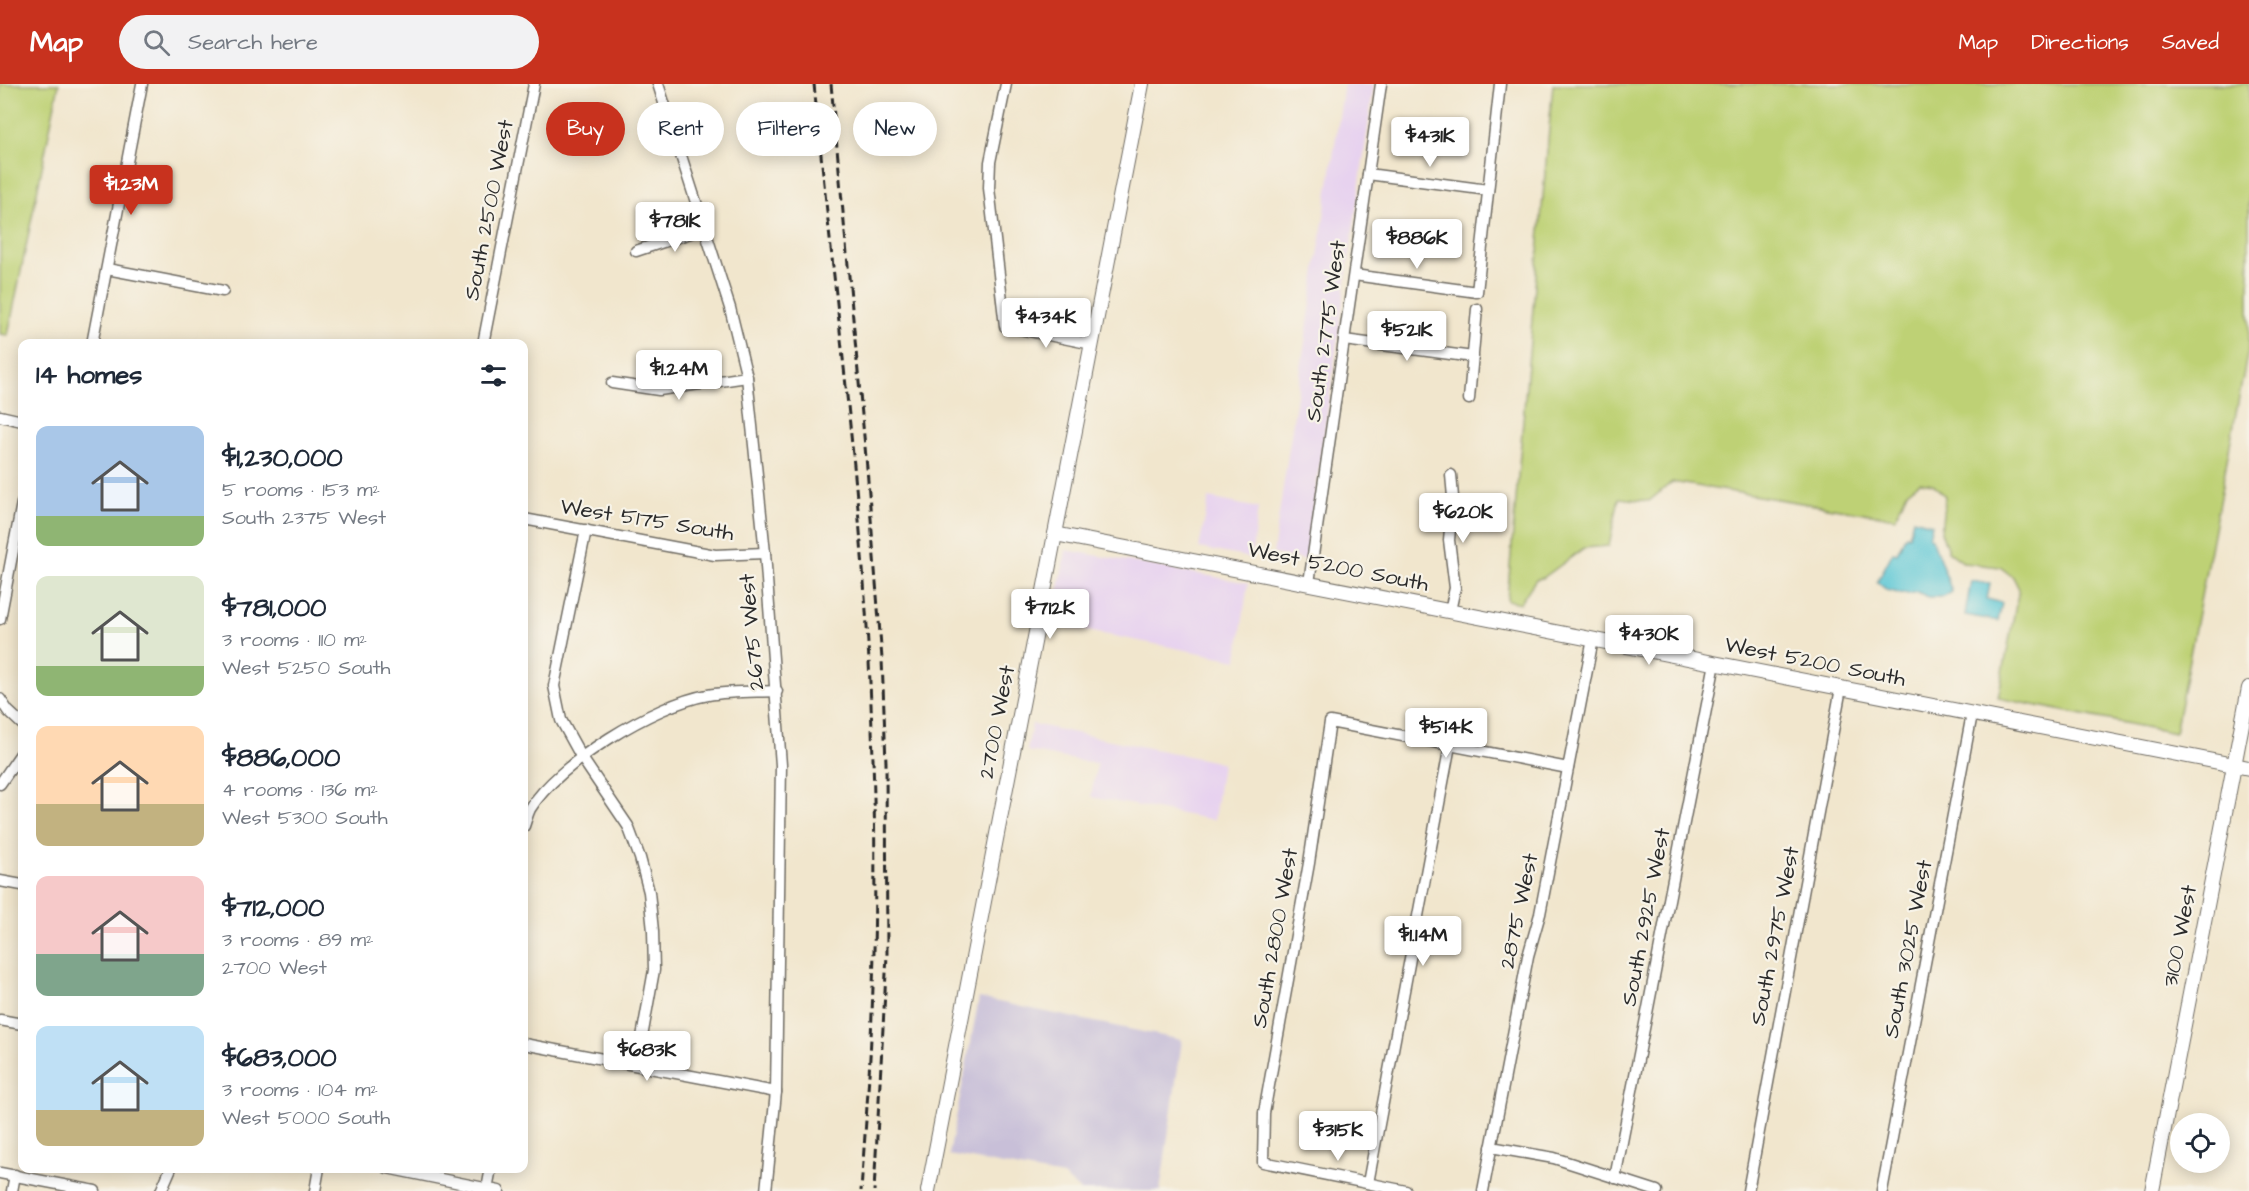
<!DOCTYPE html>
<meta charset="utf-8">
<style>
body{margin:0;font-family:"Architects Daughter",sans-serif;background:#f2f2f3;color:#1f2937;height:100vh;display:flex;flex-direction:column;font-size:22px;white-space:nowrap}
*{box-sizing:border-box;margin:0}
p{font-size:20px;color:#747a83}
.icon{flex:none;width:33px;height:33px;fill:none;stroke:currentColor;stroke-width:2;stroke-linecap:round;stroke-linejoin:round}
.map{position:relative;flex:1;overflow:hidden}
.details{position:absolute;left:18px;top:255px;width:510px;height:834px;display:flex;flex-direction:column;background:#fff;border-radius:12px;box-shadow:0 3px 15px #0003}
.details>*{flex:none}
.guide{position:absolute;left:546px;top:18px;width:570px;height:54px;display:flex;gap:12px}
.fabs{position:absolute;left:2170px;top:1029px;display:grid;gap:12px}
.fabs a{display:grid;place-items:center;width:60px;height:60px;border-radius:50%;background:#fff;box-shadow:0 3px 15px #0003;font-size:30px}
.price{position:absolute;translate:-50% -51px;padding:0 14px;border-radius:6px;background:#fff;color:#222;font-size:20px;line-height:39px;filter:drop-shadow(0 2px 3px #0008)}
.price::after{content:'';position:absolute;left:50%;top:36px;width:18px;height:14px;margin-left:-9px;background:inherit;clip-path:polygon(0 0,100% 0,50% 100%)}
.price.selected{background:#c8321e;color:#fff}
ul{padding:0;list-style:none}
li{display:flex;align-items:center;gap:18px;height:150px;padding:0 18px}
li span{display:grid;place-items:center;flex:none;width:168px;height:120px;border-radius:12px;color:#555}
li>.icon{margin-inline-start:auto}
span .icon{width:72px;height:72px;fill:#fffc;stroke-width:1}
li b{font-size:26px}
h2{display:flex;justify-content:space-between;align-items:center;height:72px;padding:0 18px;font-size:26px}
.chip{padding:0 21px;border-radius:27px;background:#fff;box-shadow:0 3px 15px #0003;font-size:21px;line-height:54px}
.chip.selected{background:#c8321e;color:#fff}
header{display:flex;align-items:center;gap:36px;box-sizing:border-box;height:84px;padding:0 30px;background:#c8321e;color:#fff}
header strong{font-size:28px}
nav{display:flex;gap:33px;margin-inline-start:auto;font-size:21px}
.search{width:420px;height:54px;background:#f2f2f3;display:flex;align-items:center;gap:15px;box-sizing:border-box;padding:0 21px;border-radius:33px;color:#747a83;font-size:22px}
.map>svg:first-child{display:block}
.built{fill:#e7d2ef}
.industrial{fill:#c8bfd8}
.green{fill:#bed175;stroke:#747e50;stroke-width:1.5}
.water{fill:#5bc7d5;stroke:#437980;stroke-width:1.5}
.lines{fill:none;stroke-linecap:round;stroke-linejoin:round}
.minor-casing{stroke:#706c64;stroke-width:13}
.tertiary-casing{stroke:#706c64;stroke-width:16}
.minor{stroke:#fff;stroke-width:10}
.tertiary{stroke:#fff;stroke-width:14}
.rail{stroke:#2b2b2b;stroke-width:3;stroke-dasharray:9 4.5;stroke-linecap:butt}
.labels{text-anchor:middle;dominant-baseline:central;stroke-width:4.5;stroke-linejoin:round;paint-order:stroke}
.street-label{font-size:22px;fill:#2b2b2b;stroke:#f7f3e8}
</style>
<header>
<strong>Map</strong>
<div class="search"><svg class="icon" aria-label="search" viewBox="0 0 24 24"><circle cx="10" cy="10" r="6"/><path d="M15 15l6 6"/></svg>Search here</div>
<nav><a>Map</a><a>Directions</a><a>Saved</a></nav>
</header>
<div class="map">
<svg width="2249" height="1107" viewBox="0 0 2249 1107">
<rect width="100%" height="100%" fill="#f7f3e8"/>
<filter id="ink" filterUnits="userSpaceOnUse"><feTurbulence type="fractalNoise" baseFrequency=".0167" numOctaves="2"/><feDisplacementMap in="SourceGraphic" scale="12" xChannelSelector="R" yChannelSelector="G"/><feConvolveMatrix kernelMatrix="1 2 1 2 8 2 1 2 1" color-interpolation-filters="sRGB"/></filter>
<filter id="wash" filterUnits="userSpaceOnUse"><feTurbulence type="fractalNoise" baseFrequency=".008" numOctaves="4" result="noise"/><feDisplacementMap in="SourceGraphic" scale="24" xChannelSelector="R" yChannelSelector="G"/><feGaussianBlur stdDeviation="1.35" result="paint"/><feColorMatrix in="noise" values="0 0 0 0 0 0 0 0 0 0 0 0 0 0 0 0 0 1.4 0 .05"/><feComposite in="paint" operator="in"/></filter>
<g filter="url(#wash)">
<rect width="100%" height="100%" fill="#f1e6cd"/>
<g class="built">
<path d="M1344,0H1374L1306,476L1273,470Z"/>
<path d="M1209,414L1258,424L1251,474L1199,464Z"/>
<path d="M1066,466L1248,499L1237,576L1052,540Z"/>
<path d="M1032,640L1222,679L1214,736L1091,713L1097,680L1027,667Z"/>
</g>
<path class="industrial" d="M979,914L1182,956L1160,1107H1081L1063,1092L949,1071Z"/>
<g class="green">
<path d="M0,0H59L8,251L0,250Z"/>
<path d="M1553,0H2249V261L2175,649L1998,614L2019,505L2013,493L2000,483L1964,479L1948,467L1941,448L1945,412L1933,400L1920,398L1907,408L1895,434L1672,398L1649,417L1619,414L1609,462L1584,464L1543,494L1536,495L1520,519L1507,516Z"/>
</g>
<g class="water">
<path d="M1913,435L1932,440L1929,453L1932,454L1952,508L1944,513H1928L1917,508L1909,510L1898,509L1887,506L1877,498L1893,468L1897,469L1906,451L1909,452Z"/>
<path d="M1971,497L1990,500L1987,515L2002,519L1998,537L1965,531Z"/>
</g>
</g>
<g filter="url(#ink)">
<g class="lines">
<defs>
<g id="minor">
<path d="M658,0L730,224L747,293L765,469L781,681L776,1008L766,1107"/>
<path d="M1006,0L990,78L989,104L1005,242L1092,260"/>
<path d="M1368,90L1488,106"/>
<path d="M636,167L705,144"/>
<path d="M107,185L223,207"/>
<path d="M1354,191L1477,208L1500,0"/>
<path d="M1344,256L1473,273"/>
<path d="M92,260L142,0"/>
<path d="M483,260L534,0"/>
<path d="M612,299L659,306L747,293"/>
<path d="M1469,315L1477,225"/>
<path d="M0,332L22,337"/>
<path d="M524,435L715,471L765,469"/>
<path d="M586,446L554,602L561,636L582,674L628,742L640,774L649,808L653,847L654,886L637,981"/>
<path d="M1309,499L1381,0"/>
<path d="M1450,527L1455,504L1449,456L1453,413L1451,391"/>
<path d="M0,535L22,419"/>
<path d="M0,615L8,627L22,640"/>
<path d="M0,700L22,668"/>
<path d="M524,742C526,737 527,731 530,725C558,679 655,620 708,611C730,607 754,608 777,607"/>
<path d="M0,797L22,801"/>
<path d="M0,936L22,940"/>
<path d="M524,960L776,1008"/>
<path d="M1491,1063L1554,1074L1657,1107"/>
<path d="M387,1084L499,1107"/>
<path d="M0,1089L95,1107"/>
<path d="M1615,1094L1715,579"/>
<path d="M1368,1099L1450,661"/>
<path d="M487,1105L491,1084"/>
<path d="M12,1107L15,1091"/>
<path d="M161,1107L171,1084"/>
<path d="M315,1107L319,1084"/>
<path d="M1406,1107L1263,1078L1264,1029L1309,779L1330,638L1568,684"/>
<path d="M1483,1107L1528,872L1540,830L1593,555"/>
<path d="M1748,1107L1841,604"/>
<path d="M1882,1107L1972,630"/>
</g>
<g id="tertiary">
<path d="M1055,450L2249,684"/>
<path d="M928,1107L1142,0"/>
<path d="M2152,1107L2249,604"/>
</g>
</defs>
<use href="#minor" class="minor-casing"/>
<use href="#tertiary" class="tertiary-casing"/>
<use href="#minor" class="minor"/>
<use href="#tertiary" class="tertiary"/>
<g class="rail">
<path d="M814,0C832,192 859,384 869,578C875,694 877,812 872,929C870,988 865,1048 861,1107"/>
<path d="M831,0L867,384L882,575L886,679L887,871L874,1107"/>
</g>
</g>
</g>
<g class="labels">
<g class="street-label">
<text transform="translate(489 126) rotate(-79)">South 2500 West</text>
<text transform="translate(1326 247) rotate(-82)">South 2775 West</text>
<text transform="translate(647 436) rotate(9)">West 5175 South</text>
<text transform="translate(1338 483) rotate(11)">West 5200 South</text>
<text transform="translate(752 548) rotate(-95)">2675 West</text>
<text transform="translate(1815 578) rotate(11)">West 5200 South</text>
<text transform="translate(997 638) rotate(-79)">2700 West</text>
<text transform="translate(1519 827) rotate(-78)">2875 West</text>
<text transform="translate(1646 833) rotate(-79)">South 2925 West</text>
<text transform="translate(1775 852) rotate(-79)">South 2975 West</text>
<text transform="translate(2180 852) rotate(-79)">3100 West</text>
<text transform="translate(1275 854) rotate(-80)">South 2800 West</text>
<text transform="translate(1908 865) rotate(-79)">South 3025 West</text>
</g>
</g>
</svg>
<div class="fabs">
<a><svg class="icon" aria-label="locate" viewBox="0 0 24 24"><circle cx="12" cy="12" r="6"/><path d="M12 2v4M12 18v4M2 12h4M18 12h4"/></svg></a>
</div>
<b class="price" style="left:1430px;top:84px">$431K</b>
<b class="price selected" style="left:131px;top:132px">$1.23M</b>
<b class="price" style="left:675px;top:169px">$781K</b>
<b class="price" style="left:1417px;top:186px">$886K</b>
<b class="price" style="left:1046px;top:265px">$434K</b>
<b class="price" style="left:1407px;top:278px">$521K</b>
<b class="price" style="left:679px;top:317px">$1.24M</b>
<b class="price" style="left:1463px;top:460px">$620K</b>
<b class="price" style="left:1050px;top:556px">$712K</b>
<b class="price" style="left:1649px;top:582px">$430K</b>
<b class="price" style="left:1446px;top:675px">$514K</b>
<b class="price" style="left:1423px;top:883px">$1.14M</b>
<b class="price" style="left:647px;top:998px">$683K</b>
<b class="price" style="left:1338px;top:1078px">$315K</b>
<div class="guide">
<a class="chip selected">Buy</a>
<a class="chip">Rent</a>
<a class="chip">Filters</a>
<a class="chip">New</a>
</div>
<section class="details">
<h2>14 homes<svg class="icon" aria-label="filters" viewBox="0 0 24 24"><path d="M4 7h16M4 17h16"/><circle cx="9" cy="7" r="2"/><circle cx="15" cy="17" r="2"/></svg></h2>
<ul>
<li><span style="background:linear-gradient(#a9c7e8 75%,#8fb573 0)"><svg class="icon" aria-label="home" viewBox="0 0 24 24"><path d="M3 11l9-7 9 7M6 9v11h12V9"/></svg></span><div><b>$1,230,000</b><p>5 rooms · 153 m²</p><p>South 2375 West</p></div></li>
<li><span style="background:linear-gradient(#dfe7d0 75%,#8fb573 0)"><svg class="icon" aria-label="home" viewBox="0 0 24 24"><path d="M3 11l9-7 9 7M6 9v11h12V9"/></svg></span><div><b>$781,000</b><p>3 rooms · 110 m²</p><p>West 5250 South</p></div></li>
<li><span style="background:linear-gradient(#ffd9b3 65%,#c2b280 0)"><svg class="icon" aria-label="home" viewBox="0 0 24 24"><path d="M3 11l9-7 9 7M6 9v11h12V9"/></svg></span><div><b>$886,000</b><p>4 rooms · 136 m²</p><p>West 5300 South</p></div></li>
<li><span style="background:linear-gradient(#f6c9c9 65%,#7fa58c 0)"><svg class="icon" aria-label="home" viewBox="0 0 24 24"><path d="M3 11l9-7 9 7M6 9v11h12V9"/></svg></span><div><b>$712,000</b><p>3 rooms · 89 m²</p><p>2700 West</p></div></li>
<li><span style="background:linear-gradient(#bfe0f5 70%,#c2b280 0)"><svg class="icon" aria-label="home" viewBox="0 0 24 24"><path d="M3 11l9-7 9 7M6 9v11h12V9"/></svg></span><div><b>$683,000</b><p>3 rooms · 104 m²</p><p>West 5000 South</p></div></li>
</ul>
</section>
</div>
